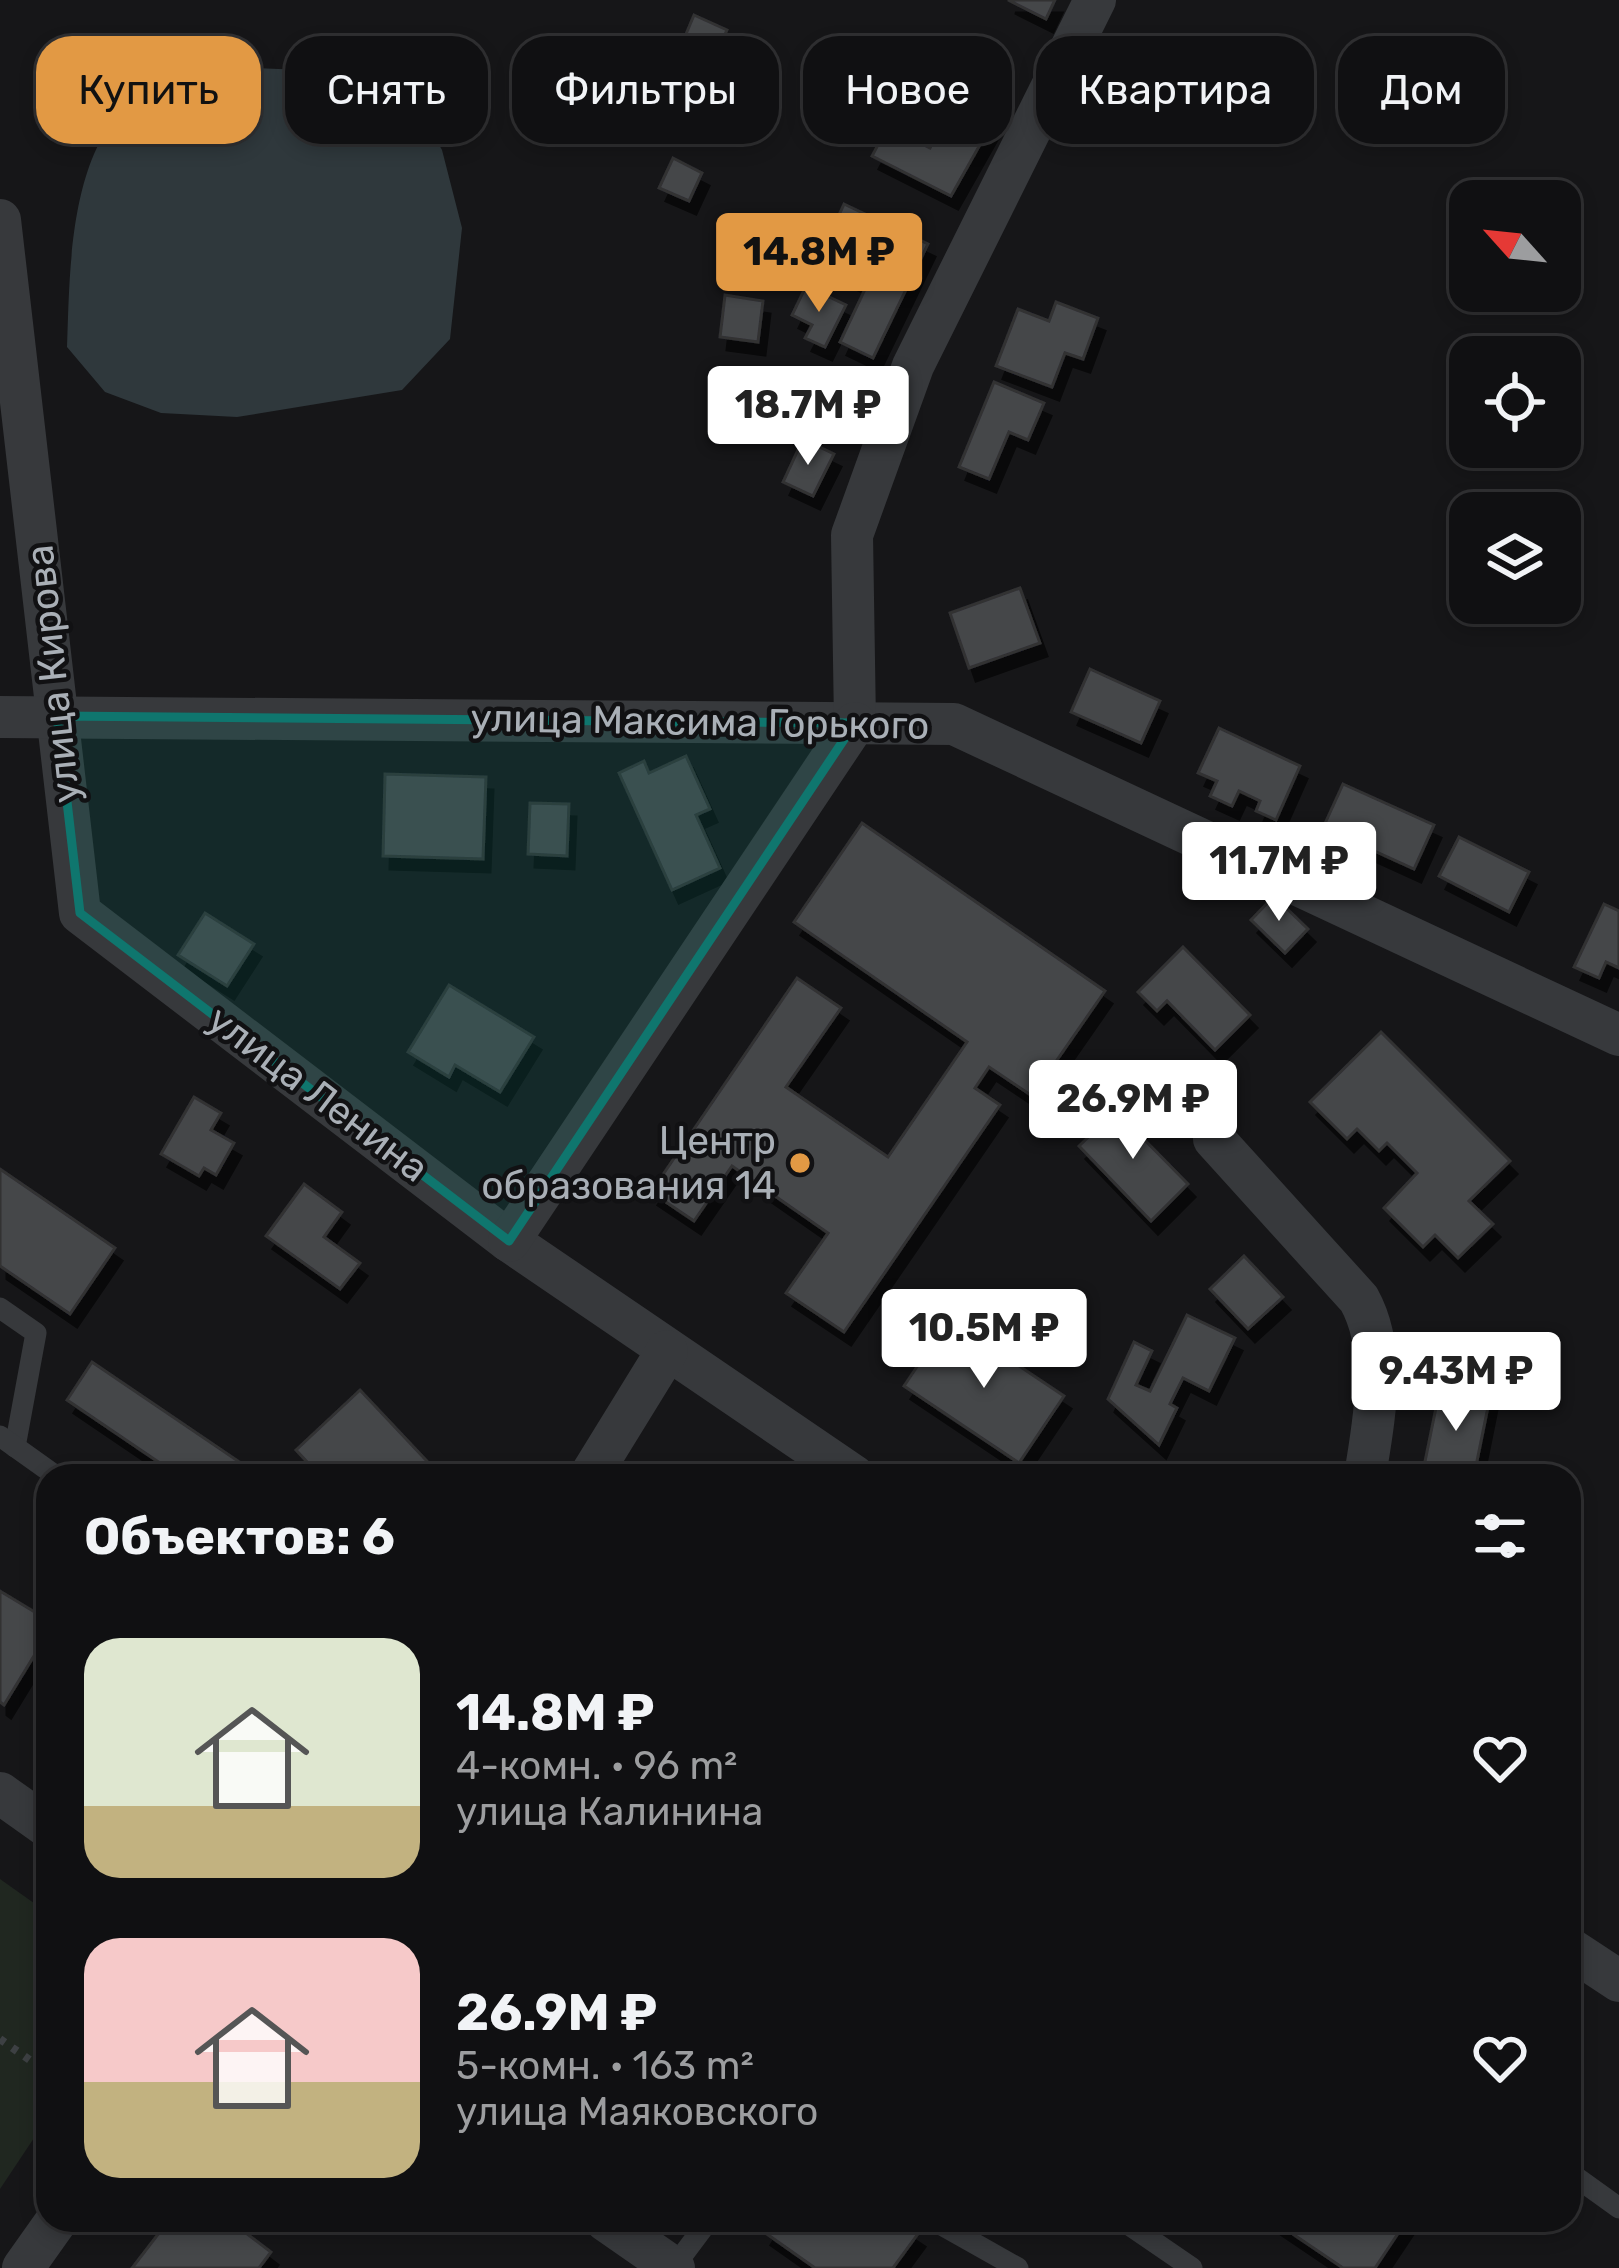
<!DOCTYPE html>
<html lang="ru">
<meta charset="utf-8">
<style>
body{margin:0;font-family:Rubik,sans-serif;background:#19191b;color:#f1f3f6;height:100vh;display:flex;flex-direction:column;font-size:45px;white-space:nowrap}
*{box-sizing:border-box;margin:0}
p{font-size:39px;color:#9c9d9f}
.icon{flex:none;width:66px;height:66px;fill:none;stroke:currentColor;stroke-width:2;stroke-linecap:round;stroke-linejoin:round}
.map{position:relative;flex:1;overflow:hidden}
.details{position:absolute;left:36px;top:1464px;width:1545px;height:768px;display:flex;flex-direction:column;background:#101012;border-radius:36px;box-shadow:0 6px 18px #0003,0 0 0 3px #303032}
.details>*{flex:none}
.hud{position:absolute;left:36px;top:36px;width:1548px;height:108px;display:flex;gap:24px}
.needle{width:78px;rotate:297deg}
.buttons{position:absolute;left:1449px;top:180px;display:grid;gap:24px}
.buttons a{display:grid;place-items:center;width:132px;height:132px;border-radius:24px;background:#101012;box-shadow:0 6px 18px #0003,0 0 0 3px #303032;font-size:60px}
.price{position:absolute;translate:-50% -102px;padding:0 27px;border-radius:12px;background:#fff;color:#222;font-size:39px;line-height:78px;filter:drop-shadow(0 3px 6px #0008)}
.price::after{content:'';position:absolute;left:50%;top:72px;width:36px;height:27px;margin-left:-18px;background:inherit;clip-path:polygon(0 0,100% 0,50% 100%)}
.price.on{background:#e29944;color:#111}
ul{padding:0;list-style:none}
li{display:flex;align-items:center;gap:36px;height:300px;padding:0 48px}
li span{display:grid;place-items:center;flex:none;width:336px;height:240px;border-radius:36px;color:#555}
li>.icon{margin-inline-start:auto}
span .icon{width:144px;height:144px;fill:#fffc;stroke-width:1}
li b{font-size:51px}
h2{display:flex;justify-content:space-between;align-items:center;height:144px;padding:0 48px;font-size:51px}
.chip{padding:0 42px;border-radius:36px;background:#101012;box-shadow:0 6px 18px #0003,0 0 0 3px #303032;font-size:42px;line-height:108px}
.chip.on{background:#e29944;color:#111}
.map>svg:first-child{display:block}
.green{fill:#202720}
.water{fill:#2f383c}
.building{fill:#45464a;stroke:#303033;stroke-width:3;filter:url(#shadow)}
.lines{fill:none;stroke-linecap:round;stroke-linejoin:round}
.path{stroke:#3d4043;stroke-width:8;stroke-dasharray:6 9;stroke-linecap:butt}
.service{stroke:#37393c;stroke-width:21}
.minor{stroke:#37393c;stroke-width:42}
.marked{fill:#0f766e;fill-opacity:0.2;stroke:#0f766e;stroke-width:9;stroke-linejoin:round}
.poi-dot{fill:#e29944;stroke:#111113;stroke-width:4.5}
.labels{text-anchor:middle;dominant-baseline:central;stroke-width:9;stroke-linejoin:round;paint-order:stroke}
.street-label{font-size:39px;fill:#a9afb6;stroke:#111113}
.poi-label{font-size:39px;fill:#a9afb6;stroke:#111113;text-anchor:end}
</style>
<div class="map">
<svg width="1619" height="2268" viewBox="0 0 1619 2268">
<defs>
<filter id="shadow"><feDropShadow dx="7" dy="13" stdDeviation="0" flood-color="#0009"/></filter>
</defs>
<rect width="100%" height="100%" fill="#161618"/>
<path class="green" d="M0,1879L48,1913V2117L0,2189Z"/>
<path class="water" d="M208,66L354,72L407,87L442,150L462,228L450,339L402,390L237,417L161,413L105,392L67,347C70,269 68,136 147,90C165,79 188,73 208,66Z"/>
<g class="building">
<path d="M1008,0H1055L1046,19Z"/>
<path d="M694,15L727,30L710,68L678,53Z"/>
<path d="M959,91L984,104L980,113L994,120L951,196L872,156L888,126L930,148Z"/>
<path d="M673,158L702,173L689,201L659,188Z"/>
<path d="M844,204L928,244L873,358L840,342L867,285L845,274L858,246L831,232Z"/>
<path d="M806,286L846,305L825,347L805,338L812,325L792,315Z"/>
<path d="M725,295L763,301L758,342L720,337Z"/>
<path d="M1056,302L1098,318L1083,359L1065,353L1052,387L996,366L1018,309L1049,321Z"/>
<path d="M994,382L1044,403L1028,440L1009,432L989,479L959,467Z"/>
<path d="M803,439L834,454L813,496L783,482Z"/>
<path d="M1020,588L1040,643L969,668L950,613Z"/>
<path d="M1090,669L1160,701L1141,743L1071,712Z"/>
<path d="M1219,728L1300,766L1276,820L1256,811L1260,801L1239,791L1232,806L1210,796L1217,781L1198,773Z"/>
<path d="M686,756L710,809L696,815L720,868L672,890L619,773L644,761L649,773Z"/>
<path d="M385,774L486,777L483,859L383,856Z"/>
<path d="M1343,784L1434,825L1414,869L1350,840L1344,854L1317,841Z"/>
<path d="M530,803L569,804L567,856L528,854Z"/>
<path d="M862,823L1105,991L1032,1096L989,1067L975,1088L1000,1105L844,1332L786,1293L828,1233L732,1166L694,1221L651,1192L797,978L841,1008L786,1087L888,1157L967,1042L794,922Z"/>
<path d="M1459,837L1529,872L1509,912L1439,876Z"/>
<path d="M1274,896L1308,929L1285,953L1251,920Z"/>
<path d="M1604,904L1619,911V968L1606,962L1599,978L1574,967Z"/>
<path d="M205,913L254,944L227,986L178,955Z"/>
<path d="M1183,947L1250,1015L1215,1050L1167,1001L1157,1011L1138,992Z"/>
<path d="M449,985L534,1037L500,1092L455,1065L449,1077L408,1052Z"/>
<path d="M1381,1032L1510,1161L1469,1201L1493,1224L1458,1258L1435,1235L1423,1247L1384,1208L1417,1173L1387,1143L1379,1151L1357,1129L1347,1139L1310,1102Z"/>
<path d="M194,1097L221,1113L211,1130L234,1143L216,1175L204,1168L199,1176L161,1154Z"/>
<path d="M1126,1101L1145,1120L1135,1130L1188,1184L1151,1221L1079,1146Z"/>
<path d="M0,1169L115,1248L70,1314L0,1266Z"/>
<path d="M304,1184L342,1212L324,1237L360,1263L340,1289L266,1236Z"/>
<path d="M1244,1256L1283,1297L1248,1329L1210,1289Z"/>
<path d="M1187,1315L1235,1338L1209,1391L1183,1378L1170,1404L1177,1408L1159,1445L1108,1399L1134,1342L1152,1351L1136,1385L1150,1391Z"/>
<path d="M949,1319L1064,1396L1019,1463L904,1386Z"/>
<path d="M92,1362L260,1476H179L67,1400Z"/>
<path d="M1440,1388L1490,1397L1474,1476H1422Z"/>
<path d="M360,1390L441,1476H320L296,1450Z"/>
<path d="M0,1591L48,1620V1633L4,1705L0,1702Z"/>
<path d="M169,2220H229L271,2252L259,2268H132Z"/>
<path d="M772,2220H897L918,2234L893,2268H815L764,2232Z"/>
<path d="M1272,2220H1407L1375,2268H1343Z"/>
</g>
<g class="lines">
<path class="path" d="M0,2039L48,2073"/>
<g class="service">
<path d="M0,1308L36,1333L15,1447"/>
<path d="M0,1436L56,1476"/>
<path d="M1569,2172L1619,2208"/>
<path d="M933,2220L1018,2268"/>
<path d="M1122,2220L1192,2268"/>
<path d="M673,2268L709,2220"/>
</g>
<g class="minor">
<path d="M0,220L80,913L509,1241L854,1476"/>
<path d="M0,717L954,724L1619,1035"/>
<path d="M855,723L852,535L913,366L1095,0"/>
<path d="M1214,1139L1359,1299C1388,1351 1374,1419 1365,1476"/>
<path d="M509,1241L855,723"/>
<path d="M590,1476L667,1351"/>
<path d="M0,1793L48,1827"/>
<path d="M1569,1948L1619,1981"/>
<path d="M605,2220L674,2268"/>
<path d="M23,2268L57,2220"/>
</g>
</g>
<path class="marked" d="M57,716L855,723L509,1241L80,913Z"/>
<circle class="poi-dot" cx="800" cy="1163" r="12"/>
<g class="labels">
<g class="street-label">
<text transform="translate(53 674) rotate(-96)">улица Кирова</text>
<text transform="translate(700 722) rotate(1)">улица Максима Горького</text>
<text transform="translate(318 1094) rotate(37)">улица Ленина</text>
</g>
<g class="poi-label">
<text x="776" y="1141">Центр<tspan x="776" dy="45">образования 14</tspan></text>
</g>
</g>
</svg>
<div class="buttons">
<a><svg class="needle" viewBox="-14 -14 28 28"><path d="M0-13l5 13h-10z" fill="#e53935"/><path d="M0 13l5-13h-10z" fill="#9c9d9f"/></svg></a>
<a><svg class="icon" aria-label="locate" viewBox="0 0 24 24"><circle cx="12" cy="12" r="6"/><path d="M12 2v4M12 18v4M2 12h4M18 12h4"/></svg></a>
<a><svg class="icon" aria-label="layers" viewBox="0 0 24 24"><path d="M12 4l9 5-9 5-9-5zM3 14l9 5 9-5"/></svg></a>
</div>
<b class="price on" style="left:819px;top:315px">14.8M ₽</b>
<b class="price" style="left:808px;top:468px">18.7M ₽</b>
<b class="price" style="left:1279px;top:924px">11.7M ₽</b>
<b class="price" style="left:1133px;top:1162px">26.9M ₽</b>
<b class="price" style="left:984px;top:1391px">10.5M ₽</b>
<b class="price" style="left:1456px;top:1434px">9.43M ₽</b>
<div class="hud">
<a class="chip on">Купить</a>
<a class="chip">Снять</a>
<a class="chip">Фильтры</a>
<a class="chip">Новое</a>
<a class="chip">Квартира</a>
<a class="chip">Дом</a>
</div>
<section class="details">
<h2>Объектов: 6<svg class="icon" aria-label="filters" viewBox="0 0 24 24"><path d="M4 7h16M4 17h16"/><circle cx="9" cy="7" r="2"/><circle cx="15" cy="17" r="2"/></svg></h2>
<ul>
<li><span style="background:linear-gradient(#dfe7d0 70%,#c2b280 0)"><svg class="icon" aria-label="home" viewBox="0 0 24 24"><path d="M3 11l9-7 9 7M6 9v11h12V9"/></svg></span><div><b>14.8M ₽</b><p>4-комн. · 96 m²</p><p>улица Калинина</p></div><svg class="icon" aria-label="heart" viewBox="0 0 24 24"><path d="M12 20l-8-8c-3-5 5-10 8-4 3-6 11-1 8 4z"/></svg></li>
<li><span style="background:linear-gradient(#f6c9c9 60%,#c2b280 0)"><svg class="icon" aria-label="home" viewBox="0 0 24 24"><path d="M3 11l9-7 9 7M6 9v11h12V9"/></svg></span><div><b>26.9M ₽</b><p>5-комн. · 163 m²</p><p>улица Маяковского</p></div><svg class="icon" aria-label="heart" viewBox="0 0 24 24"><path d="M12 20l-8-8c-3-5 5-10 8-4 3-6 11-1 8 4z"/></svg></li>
</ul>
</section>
</div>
